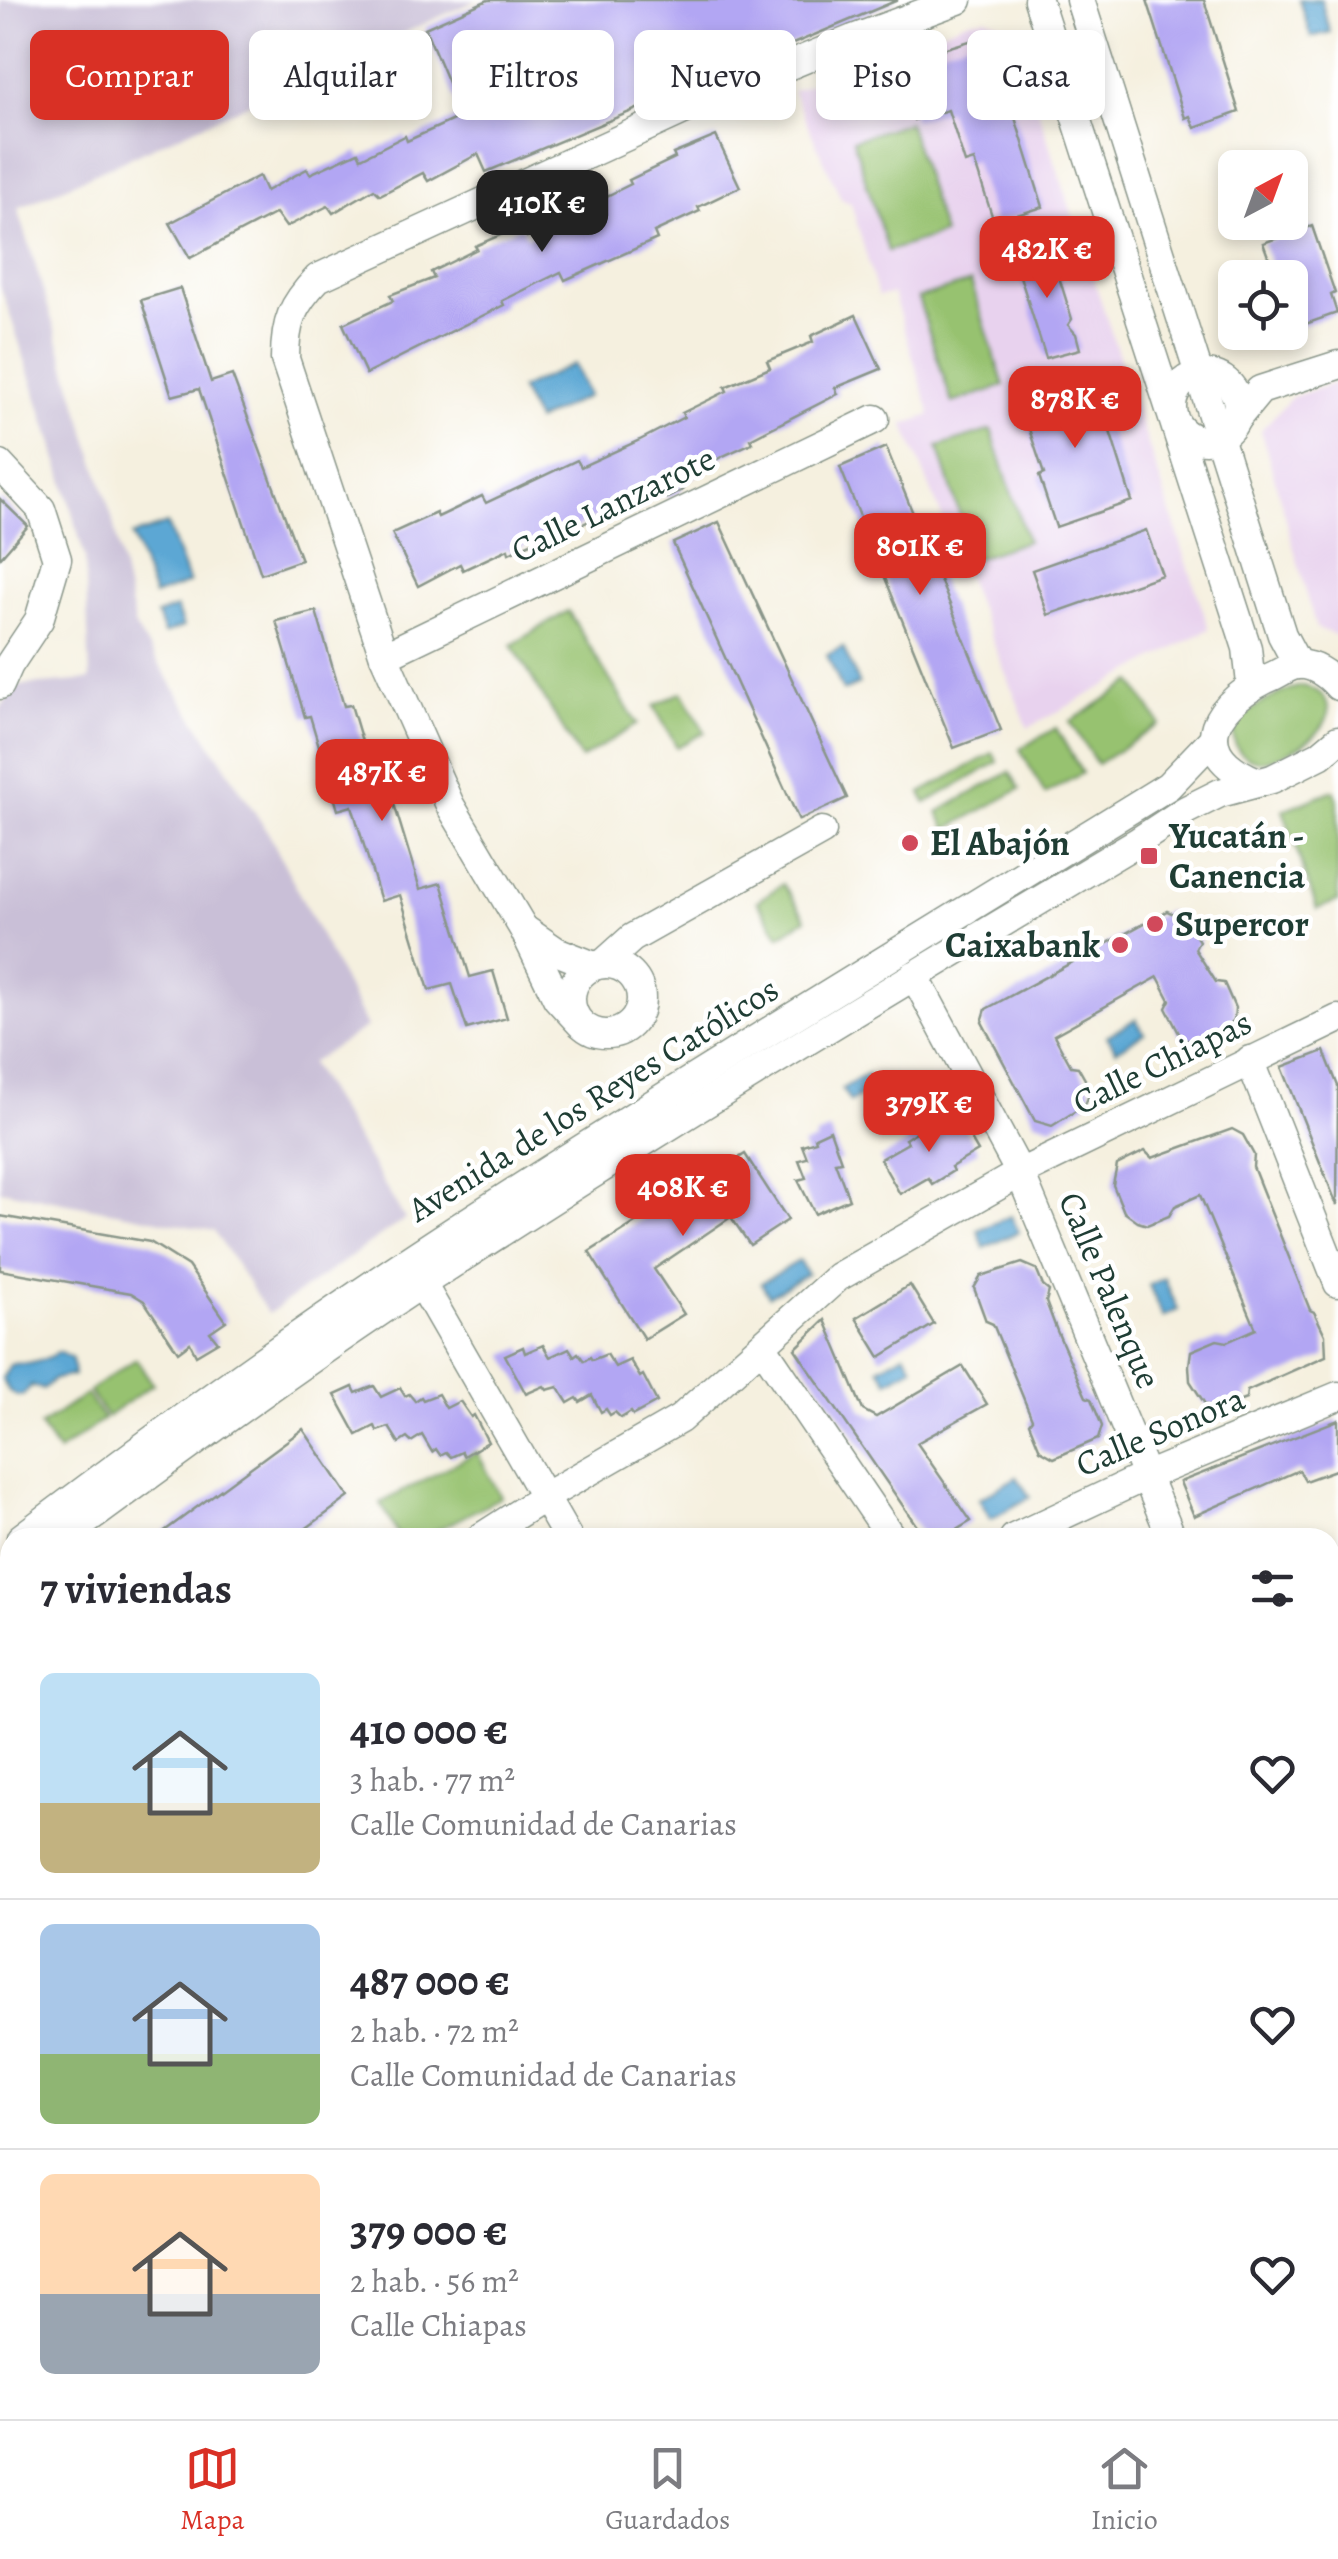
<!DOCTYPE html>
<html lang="es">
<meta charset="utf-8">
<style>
body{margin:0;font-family:Alegreya,serif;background:#f2f2f3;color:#2b2b33;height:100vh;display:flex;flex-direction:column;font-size:38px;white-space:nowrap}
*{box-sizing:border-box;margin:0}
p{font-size:32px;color:#7c7c81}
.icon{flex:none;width:55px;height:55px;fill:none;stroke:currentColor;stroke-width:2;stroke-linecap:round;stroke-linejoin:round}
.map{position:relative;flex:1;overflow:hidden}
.sheet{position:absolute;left:0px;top:1528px;width:1340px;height:892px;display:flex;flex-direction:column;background:#fff;border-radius:30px 30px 0 0;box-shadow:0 5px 15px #0003}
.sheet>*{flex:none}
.guide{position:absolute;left:30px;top:30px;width:1280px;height:90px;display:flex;gap:20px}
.needle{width:65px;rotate:41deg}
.tools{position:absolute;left:1218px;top:150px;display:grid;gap:20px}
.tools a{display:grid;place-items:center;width:90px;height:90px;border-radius:15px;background:#fff;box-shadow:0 5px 15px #0003;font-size:50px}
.price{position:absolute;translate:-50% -85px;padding:0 22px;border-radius:20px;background:#d93025;color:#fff;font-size:32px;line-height:65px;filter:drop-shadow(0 2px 5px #0008)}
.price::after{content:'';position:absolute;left:50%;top:60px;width:30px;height:22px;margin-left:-15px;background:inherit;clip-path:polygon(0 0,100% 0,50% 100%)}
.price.active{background:#222;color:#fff}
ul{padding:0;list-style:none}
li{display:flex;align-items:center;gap:30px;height:250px;padding:0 40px}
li+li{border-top:2px solid #e1e1e2}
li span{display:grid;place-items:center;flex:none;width:280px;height:200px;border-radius:15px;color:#555}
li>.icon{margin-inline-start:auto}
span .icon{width:120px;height:120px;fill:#fffc;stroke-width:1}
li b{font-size:42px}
h2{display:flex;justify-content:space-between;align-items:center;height:120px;padding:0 40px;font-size:42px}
.tag{padding:0 35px;border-radius:15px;background:#fff;box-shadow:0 5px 15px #0003;font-size:35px;line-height:90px}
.tag.active{background:#d93025;color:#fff}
.dock{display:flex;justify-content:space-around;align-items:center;height:140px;border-top:2px solid #e1e1e2;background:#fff;font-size:28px;color:#7c7c81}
.dock a{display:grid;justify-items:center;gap:5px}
.dock .active{color:#d93025}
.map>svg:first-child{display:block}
.built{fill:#e8d2ee}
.industrial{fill:#c9bfd7}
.green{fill:#97c26f;stroke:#5b8052;stroke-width:2.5}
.water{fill:#5ca7d4;stroke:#3e7284;stroke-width:2.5}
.building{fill:#b2a6f3}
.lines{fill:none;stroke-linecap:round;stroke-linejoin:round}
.minor-casing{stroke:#8a968a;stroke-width:31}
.minor{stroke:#fff;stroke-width:28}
.poi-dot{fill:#d1495b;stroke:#fff;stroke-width:4}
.labels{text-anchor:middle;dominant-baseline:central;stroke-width:9;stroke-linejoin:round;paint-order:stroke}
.street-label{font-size:35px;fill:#1f3d34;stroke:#fff}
.poi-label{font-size:35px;font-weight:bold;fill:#1f3d34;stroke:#fff;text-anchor:start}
</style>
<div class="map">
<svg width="1338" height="2419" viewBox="0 0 1338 2419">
<rect width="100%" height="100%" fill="#fff"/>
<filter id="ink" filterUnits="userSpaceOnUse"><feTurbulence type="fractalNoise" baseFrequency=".01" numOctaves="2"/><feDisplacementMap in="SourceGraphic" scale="20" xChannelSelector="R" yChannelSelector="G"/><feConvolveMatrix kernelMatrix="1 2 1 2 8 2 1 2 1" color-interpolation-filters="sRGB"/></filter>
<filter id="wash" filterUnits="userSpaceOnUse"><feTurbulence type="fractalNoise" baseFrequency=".0048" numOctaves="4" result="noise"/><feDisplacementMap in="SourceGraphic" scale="40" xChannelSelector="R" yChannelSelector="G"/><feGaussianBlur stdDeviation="2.25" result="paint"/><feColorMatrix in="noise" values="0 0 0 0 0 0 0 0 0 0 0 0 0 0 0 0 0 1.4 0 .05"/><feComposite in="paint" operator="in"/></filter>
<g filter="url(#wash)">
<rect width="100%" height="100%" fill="#f5f0df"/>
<g class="built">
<path d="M986,18L1000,23L1009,30L1015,40L1209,629L1028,728L904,424L931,415L893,294L878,296L851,203L841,198L792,91L970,20Z"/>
<path d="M1338,382V636L1316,628L1261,430L1292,397Z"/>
</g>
<path class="industrial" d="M0,0H477L18,208L112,517L135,627L269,834L367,1027L310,1063L405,1219L268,1314L214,1231L0,1190V708L14,686L90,680L85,558L54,447L0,285Z"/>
<g class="green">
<path d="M908,122L943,234L888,251L853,140Z"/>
<path d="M971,282L1004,386L952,403L918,298Z"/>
<path d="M991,430L1027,541L974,559L938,447Z"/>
<path d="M568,611L637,724L581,759L512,645Z"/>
<path d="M1133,682L1160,724L1097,764L1070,722Z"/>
<path d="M1302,686C1313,688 1323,692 1327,703C1336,730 1292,752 1271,759C1250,767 1226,748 1236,725C1243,710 1286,689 1302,686Z"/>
<path d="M682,692L705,732L677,747L654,706Z"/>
<path d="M1056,728L1082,773L1045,794L1020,749Z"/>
<path d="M993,753L998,762L926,803L921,793Z"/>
<path d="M1010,772L1020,789L947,829L938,812Z"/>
<path d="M1334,790L1338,801V901L1317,909L1283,810Z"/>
<path d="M783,884L806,919L780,936L757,901Z"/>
<path d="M136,1359L153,1384L107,1417L89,1391Z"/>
<path d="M86,1394L104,1419L58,1452L40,1426Z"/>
<path d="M477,1452L501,1497L424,1537H399L381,1503Z"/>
<path d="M0,1914L10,1919V1986L0,2003Z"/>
</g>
<g class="water">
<path d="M1299,0H1321L1330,32L1311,37Z"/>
<path d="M574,364L588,396L536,421L520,389Z"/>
<path d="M167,524L189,583L154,596L132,536Z"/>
<path d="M176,608L183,627L164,634L157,615Z"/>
<path d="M843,647L859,684L843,691L827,655Z"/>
<path d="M1136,1019L1144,1033L1116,1050L1107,1036Z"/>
<path d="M867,1074L875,1087L850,1102L842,1089Z"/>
<path d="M1011,1216L1019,1232L984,1248L978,1230Z"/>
<path d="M799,1261L807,1274L769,1296L761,1283Z"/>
<path d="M1164,1278L1178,1310L1163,1317L1149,1285Z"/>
<path d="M59,1352L72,1359L74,1375L55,1379L43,1389L31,1386L23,1395L17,1396L9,1391L2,1379L10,1365C19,1362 24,1365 32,1363C42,1361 51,1356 59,1352Z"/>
<path d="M905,1353L913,1367L888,1381L879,1368Z"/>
<path d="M1017,1477L1030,1497L991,1519L979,1499Z"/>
</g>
<g id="blocks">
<g class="building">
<path d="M488,0H898L486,172L478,154L428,181L423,173L380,195L374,189L333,213L328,206L286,227L276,213L190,258L170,223L259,176L266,191L307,169L310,174L358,152L361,158L405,136L407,141L462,116L425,28Z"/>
<path d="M1147,0H1204L1239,112L1195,128L1190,116L1185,118Z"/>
<path d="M986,36L990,50L1004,46L1017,89L1007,92L1043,207L994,222L974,160L965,163L948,110L914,120L897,63Z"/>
<path d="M716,136L740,187L698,207L700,211L654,232L657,239L565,280L561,272L502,301L504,305L366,374L343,324L393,301L390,295L434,278L431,272L477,249L475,246L521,226L527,237L588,209L587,206L631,184L629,180L675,158L673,154Z"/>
<path d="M1312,226L1335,293L1331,295L1337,313L1300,326L1295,313H1290V278H1276L1263,243Z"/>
<path d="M1047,243L1053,258L1050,265L1058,274L1072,319L1068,325L1076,334L1080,349L1046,358L1013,254Z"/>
<path d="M180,288L211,382L232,375L301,560L261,574L199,389L172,396L141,300Z"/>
<path d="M856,315L881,369L835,388L838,394L750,439L752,443L723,456L707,465L709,469L679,483L683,490L667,498L665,492L605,519L603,514L557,537L555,532L509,553L508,549L463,570L460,564L418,586L392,533L436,513L438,517L482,496L486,503L577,460L581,467L640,440L684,417L682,413L727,391L725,387L770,368L767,361L813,342L811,336Z"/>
<path d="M1092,374L1132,501L1056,527L1039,476L1044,474L1019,399Z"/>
<path d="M886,447L1001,730L954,748L840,467Z"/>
<path d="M0,499L28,526L0,558Z"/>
<path d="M719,522L847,798L799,820L673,543Z"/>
<path d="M1146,530L1162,575L1048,615L1032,570Z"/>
<path d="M316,611L344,706L351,705L379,798L391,794L420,889L441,883L470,977L493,971L507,1018L467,1029L452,984L429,990L400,895L381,901L352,806L338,810L310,716L305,717L276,621Z"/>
<path d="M1167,911L1184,918L1199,941L1195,949L1216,982L1224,983L1235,1008L1234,1020L1224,1030L1201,1042L1182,1039L1166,1008L1170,1000L1158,977L1054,1035L1071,1066L1078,1067L1091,1090L1085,1105L1052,1126L1035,1121L982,1022L986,1009Z"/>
<path d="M1324,1051L1338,1086L1337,1205L1282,1067Z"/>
<path d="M957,1115L978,1151L951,1167L953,1171L932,1184L928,1178L900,1194L880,1159L908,1143L905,1139L926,1126L929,1131Z"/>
<path d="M1232,1129L1243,1135L1254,1155L1253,1167L1310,1310L1314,1312L1325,1335L1326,1356L1247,1391L1246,1399L1217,1410L1205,1404L1190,1381L1189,1365L1191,1351L1217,1340L1227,1342L1256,1329L1200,1195L1175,1206L1169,1216L1147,1225L1138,1222L1124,1212L1113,1185L1117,1165L1145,1151L1152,1158Z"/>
<path d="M830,1130L841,1161L835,1162L849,1199L815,1214L798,1180L806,1178L799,1160L807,1158L802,1145L816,1141L815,1137Z"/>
<path d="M745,1154L788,1220L750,1245L731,1217L654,1269L684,1314L644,1339L589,1252Z"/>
<path d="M0,1216L150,1242L188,1266L226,1321L210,1332L218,1342L196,1355L190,1343L178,1352L144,1301L131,1293L0,1270Z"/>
<path d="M1022,1263L1036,1269L1043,1286L1049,1291L1046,1302L1057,1331L1086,1397L1091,1399L1102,1426L1098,1439L1054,1458L1040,1450L1029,1423L1032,1419L993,1324L986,1321L974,1288L981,1276Z"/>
<path d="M910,1285L934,1324L880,1357L856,1318Z"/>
<path d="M825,1320L863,1410L876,1417L963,1366L987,1404L917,1443L971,1521L943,1538H925L795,1349Z"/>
<path d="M543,1345L550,1357L569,1348L574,1356L578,1353L584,1361L590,1357L592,1360L607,1354L615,1367L630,1360L640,1377L643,1375L657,1402L633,1415L631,1412L621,1418L615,1412L610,1415L606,1409L601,1412L592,1395L580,1402L577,1398L568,1403L558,1387L547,1390L544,1386L526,1394L505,1355L523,1347L525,1353Z"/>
<path d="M374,1386L381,1397L400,1388L405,1396L409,1394L415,1401L421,1397L423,1400L438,1394L446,1408L460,1401L471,1417L474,1415L488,1442L464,1456L462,1452L451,1457L446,1452L440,1455L436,1449L432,1452L422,1435L411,1442L407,1438L399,1443L389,1427L377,1431L375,1426L357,1435L335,1395L353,1387L356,1393Z"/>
<path d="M1338,1420V1469L1305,1481L1299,1470L1194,1516L1180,1482Z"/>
<path d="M303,1429L349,1497L293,1538H155Z"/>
</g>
</g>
</g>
<g filter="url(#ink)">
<use href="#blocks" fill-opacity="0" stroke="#8a968a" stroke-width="2.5"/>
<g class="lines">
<defs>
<g id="minor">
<path d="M1038,0L1247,648L1251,684"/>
<path d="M1080,0L1282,635L1298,665"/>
<circle cx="1205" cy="407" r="33"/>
<path d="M1236,419L1260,390L1338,365"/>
<path d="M0,465L41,509L57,559L39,620L9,665L0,685"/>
<path d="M384,656L875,419"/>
<path d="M1258,782C1180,751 1218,699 1275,675C1281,672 1290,666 1297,665C1312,663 1329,675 1338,686"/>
<path d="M524,929L556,951L594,966"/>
<circle cx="606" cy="999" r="35"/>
<path d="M603,964L632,938L822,831"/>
<path d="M914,975L1020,1173L1172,1538"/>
<path d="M580,1023L557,998L523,928L450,805L384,656L285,359C285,322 292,305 318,278L712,97L853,39L958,0"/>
<path d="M1250,1060L1338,1283"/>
<path d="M422,1284L568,1538"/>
<path d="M762,1346L892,1538"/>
<path d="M21,1538C156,1436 293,1336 435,1243C676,1086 923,937 1168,786L1214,738"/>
<path d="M63,1538C191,1444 319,1350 452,1264C678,1117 908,979 1139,841L1186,810L1220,793L1272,779L1320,755L1338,740"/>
<path d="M480,1538L546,1496L680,1419L838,1277L1020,1173L1338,1019"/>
<path d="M1014,1538L1146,1476L1338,1396"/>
<path d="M0,1585L10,1577"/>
<path d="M1330,1749L1338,1746"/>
<path d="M1330,1899L1338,1916"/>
<path d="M1330,1993L1338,1989"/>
<path d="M0,2037L10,2019"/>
<path d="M0,2341L10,2345"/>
<path d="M143,2410L160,2419"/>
<path d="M465,2419L468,2410"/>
</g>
</defs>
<use href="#minor" class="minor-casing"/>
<use href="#minor" class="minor"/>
</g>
</g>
<g class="poi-dot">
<circle cx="910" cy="843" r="10"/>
<rect x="1139" y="846" width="20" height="20" rx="5"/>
<circle cx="1155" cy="924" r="10"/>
<circle cx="1120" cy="945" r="10"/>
</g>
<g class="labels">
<g class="street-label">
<text transform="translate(613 504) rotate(-26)">Calle Lanzarote</text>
<text transform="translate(1162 1062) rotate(-26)">Calle Chiapas</text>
<text transform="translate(593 1099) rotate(-32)">Avenida de los Reyes Católicos</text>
<text transform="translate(1110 1290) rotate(67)">Calle Palenque</text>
<text transform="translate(1160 1431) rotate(-23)">Calle Sonora</text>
</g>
<g class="poi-label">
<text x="1169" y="836">Yucatán -<tspan x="1169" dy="40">Canencia</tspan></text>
<text x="930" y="843">El Abajón</text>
<text x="1175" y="924">Supercor</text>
<text x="1100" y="945" text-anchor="end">Caixabank</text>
</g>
</g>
</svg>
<div class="tools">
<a><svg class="needle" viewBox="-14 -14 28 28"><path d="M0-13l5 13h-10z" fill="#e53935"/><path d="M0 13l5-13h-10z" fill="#7c7c81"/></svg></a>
<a><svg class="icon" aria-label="locate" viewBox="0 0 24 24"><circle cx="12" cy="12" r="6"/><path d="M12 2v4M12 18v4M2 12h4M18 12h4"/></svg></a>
</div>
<b class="price active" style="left:542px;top:255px">410K €</b>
<b class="price" style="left:1047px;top:301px">482K €</b>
<b class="price" style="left:1075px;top:451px">878K €</b>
<b class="price" style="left:920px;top:598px">801K €</b>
<b class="price" style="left:382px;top:824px">487K €</b>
<b class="price" style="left:929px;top:1155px">379K €</b>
<b class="price" style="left:683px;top:1239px">408K €</b>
<div class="guide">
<a class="tag active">Comprar</a>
<a class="tag">Alquilar</a>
<a class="tag">Filtros</a>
<a class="tag">Nuevo</a>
<a class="tag">Piso</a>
<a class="tag">Casa</a>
</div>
<section class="sheet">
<h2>7 viviendas<svg class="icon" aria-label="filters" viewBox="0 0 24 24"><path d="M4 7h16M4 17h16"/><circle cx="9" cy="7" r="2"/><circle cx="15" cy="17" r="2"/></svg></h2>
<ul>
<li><span style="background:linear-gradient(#bfe0f5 65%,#c2b280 0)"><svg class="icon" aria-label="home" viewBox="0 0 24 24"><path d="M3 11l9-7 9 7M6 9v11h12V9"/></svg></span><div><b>410 000 €</b><p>3 hab. · 77 m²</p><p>Calle Comunidad de Canarias</p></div><svg class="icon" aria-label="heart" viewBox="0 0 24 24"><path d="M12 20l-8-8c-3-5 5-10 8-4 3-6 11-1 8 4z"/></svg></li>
<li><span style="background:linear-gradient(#a9c7e8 65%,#8fb573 0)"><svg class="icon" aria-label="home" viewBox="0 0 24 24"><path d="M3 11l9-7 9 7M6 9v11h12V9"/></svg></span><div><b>487 000 €</b><p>2 hab. · 72 m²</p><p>Calle Comunidad de Canarias</p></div><svg class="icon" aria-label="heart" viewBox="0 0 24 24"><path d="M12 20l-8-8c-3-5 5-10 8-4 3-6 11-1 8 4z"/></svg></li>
<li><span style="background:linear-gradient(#ffd9b3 60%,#9aa5b1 0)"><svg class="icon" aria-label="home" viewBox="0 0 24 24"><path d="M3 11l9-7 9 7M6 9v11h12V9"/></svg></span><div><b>379 000 €</b><p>2 hab. · 56 m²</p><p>Calle Chiapas</p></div><svg class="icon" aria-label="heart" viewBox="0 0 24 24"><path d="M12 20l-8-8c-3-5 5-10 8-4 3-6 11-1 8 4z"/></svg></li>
</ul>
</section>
</div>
<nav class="dock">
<a class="active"><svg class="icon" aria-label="map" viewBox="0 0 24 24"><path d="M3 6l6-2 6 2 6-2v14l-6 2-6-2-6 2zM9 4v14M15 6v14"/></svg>Mapa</a>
<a><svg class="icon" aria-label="saved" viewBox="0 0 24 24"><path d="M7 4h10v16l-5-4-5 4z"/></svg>Guardados</a>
<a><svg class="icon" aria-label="home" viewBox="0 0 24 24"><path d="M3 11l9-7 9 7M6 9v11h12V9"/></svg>Inicio</a>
</nav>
